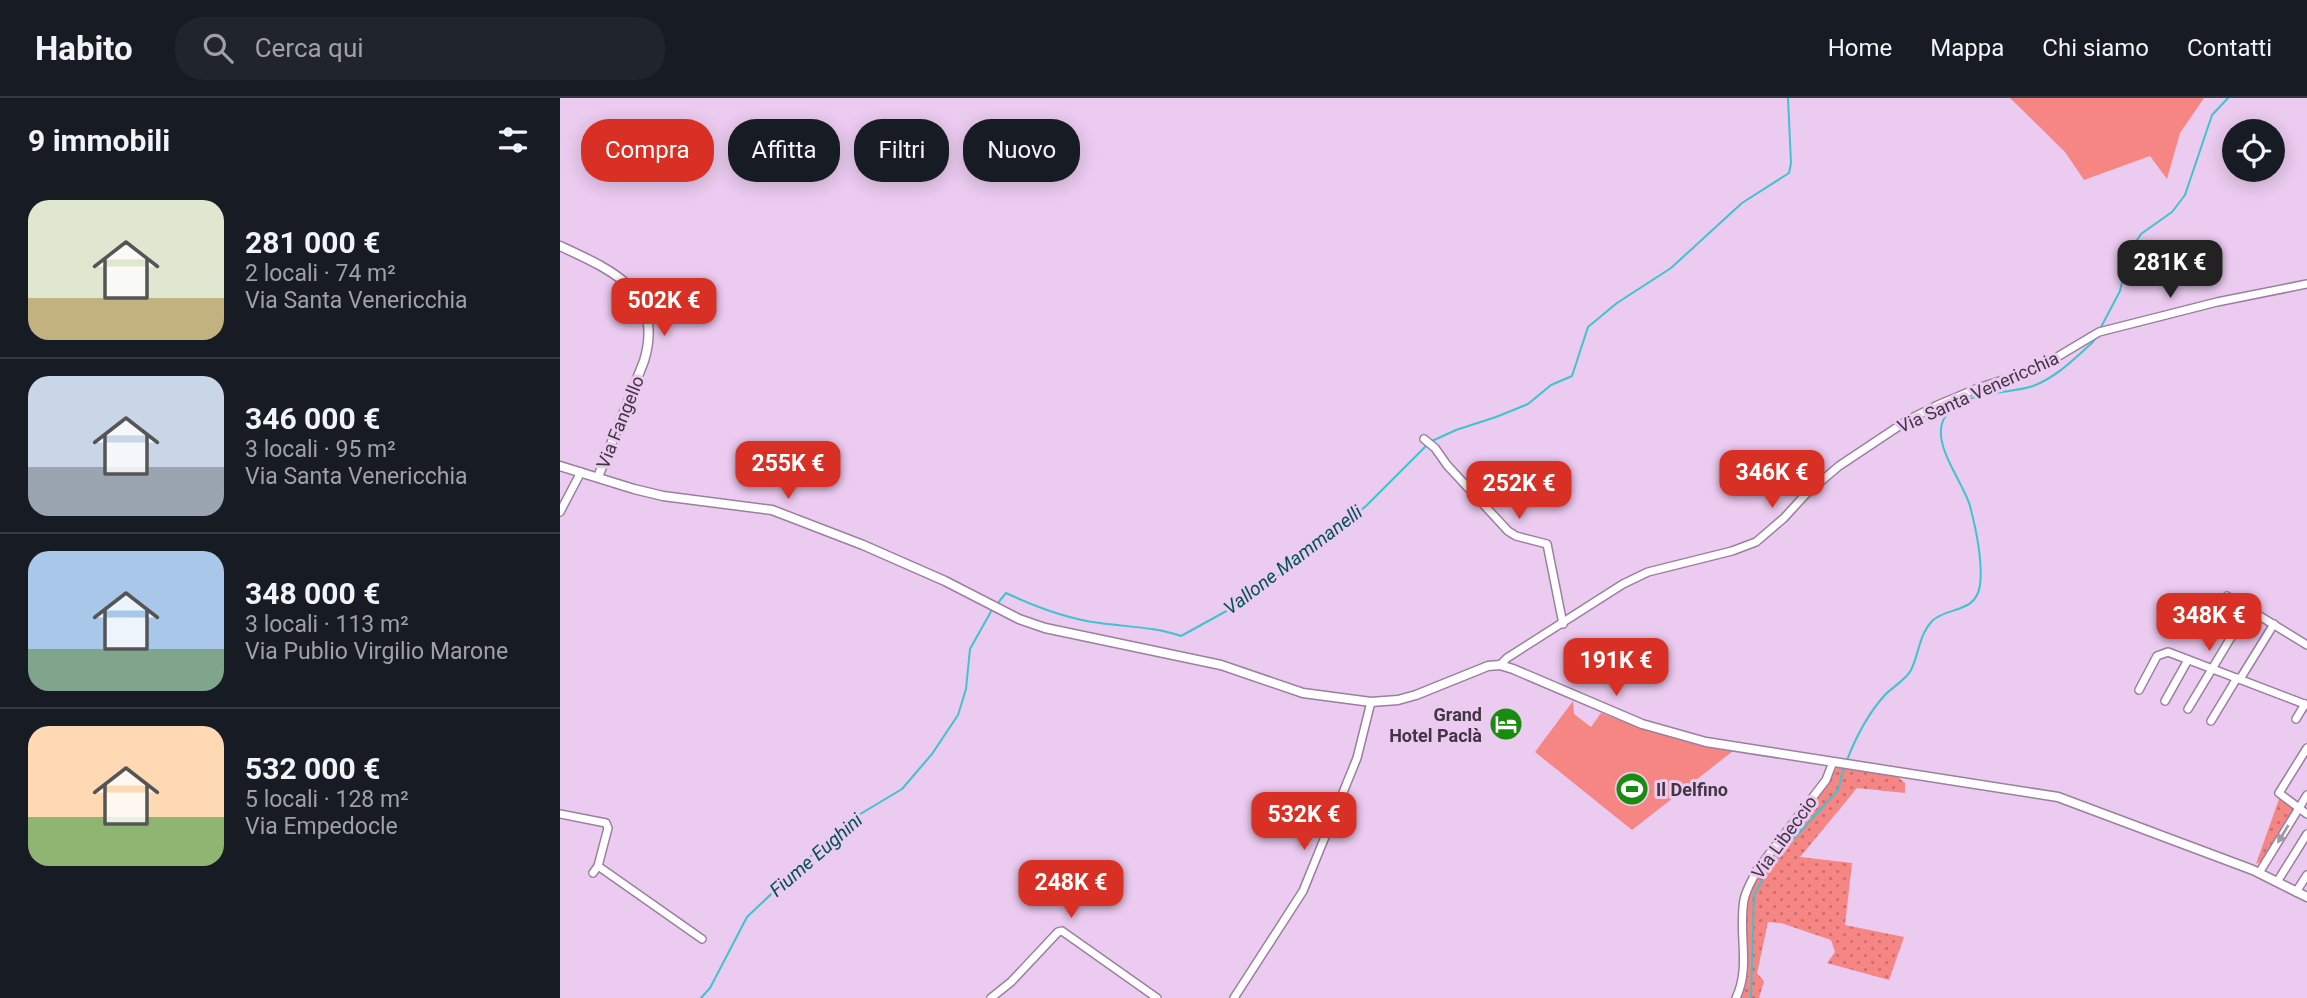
<!DOCTYPE html>
<html lang="it">
<meta charset="utf-8">
<style>
body{margin:0;font-family:Roboto,sans-serif;background:#20242c;color:#f1f3f6;height:100vh;display:flex;flex-direction:column;font-size:26px;white-space:nowrap}
*{box-sizing:border-box;margin:0}
p{font-size:23px;color:#9ea1a6}
.icon{flex:none;width:38px;height:38px;fill:none;stroke:currentColor;stroke-width:2;stroke-linecap:round;stroke-linejoin:round}
.map{position:relative;flex:1;overflow:hidden}
.details{display:flex;flex-direction:column;background:#171b24;width:560px}
.details>*{flex:none}
.banner{position:absolute;left:21px;top:21px;width:665px;height:63px;display:flex;gap:14px}
.fabs{position:absolute;left:1662px;top:21px;display:grid;gap:14px}
.fabs a{display:grid;place-items:center;width:63px;height:63px;border-radius:50%;background:#171b24;box-shadow:0 4px 18px #0003;font-size:35px}
.price{position:absolute;translate:-50% -60px;padding:0 16px;border-radius:14px;background:#d93025;color:#fff;font-size:23px;line-height:46px;filter:drop-shadow(0 2px 4px #0008)}
.price::after{content:'';position:absolute;left:50%;top:42px;width:21px;height:16px;margin-left:-10px;background:inherit;clip-path:polygon(0 0,100% 0,50% 100%)}
.price.current{background:#222;color:#fff}
ul{padding:0;list-style:none}
li{display:flex;align-items:center;gap:21px;height:175px;padding:0 28px}
li+li{border-top:2px solid #363941}
li span{display:grid;place-items:center;flex:none;width:196px;height:140px;border-radius:21px;color:#555}
li>.icon{margin-inline-start:auto}
span .icon{width:84px;height:84px;fill:#fffc;stroke-width:1}
li b{font-size:30px}
h2{display:flex;justify-content:space-between;align-items:center;height:84px;padding:0 28px;font-size:30px}
.tag{padding:0 24px;border-radius:28px;background:#171b24;box-shadow:0 4px 18px #0003;font-size:24px;line-height:63px}
.tag.current{background:#d93025;color:#fff}
header{display:flex;align-items:center;gap:42px;box-sizing:border-box;height:98px;padding:0 35px;background:#171b24;border-bottom:2px solid #363941}
header strong{font-size:33px}
nav{display:flex;gap:38px;margin-inline-start:auto;font-size:24px}
.search{width:490px;height:63px;background:#20242c;display:flex;align-items:center;gap:18px;box-sizing:border-box;padding:0 24px;border-radius:28px;color:#9ea1a6;font-size:26px}
main{display:flex;flex:1;min-height:0}
.map>svg:first-child{display:block}
.grass{fill:url(#grass-dots)}
.garden{fill:#f68684}
.lines{fill:none;stroke-linecap:round;stroke-linejoin:round}
.stream{stroke:#3fc3cc;stroke-width:2}
.minor-casing{stroke:#9c7ea1;stroke-width:10}
.tertiary-casing{stroke:#9c7ea1;stroke-width:11}
.minor{stroke:#fff;stroke-width:7}
.tertiary{stroke:#fff;stroke-width:8}
.oneway{fill:#a09aa2}
.labels{text-anchor:middle;dominant-baseline:central;stroke-width:6;stroke-linejoin:round;paint-order:stroke}
.street-label{font-size:18px;fill:#423544;stroke:#ebcbf0}
.poi-label{font-size:18px;font-weight:bold;fill:#423544;stroke:#ebcbf0;text-anchor:end}
.water-label{font-size:19px;font-style:italic;fill:#005257;stroke:#ebcbf0}
</style>
<header>
<strong>Habito</strong>
<div class="search"><svg class="icon" aria-label="search" viewBox="0 0 24 24"><circle cx="10" cy="10" r="6"/><path d="M15 15l6 6"/></svg>Cerca qui</div>
<nav><a>Home</a><a>Mappa</a><a>Chi siamo</a><a>Contatti</a></nav>
</header>
<main>
<section class="details">
<h2>9 immobili<svg class="icon" aria-label="filters" viewBox="0 0 24 24"><path d="M4 7h16M4 17h16"/><circle cx="9" cy="7" r="2"/><circle cx="15" cy="17" r="2"/></svg></h2>
<ul>
<li><span style="background:linear-gradient(#dfe7d0 70%,#c2b280 0)"><svg class="icon" aria-label="home" viewBox="0 0 24 24"><path d="M3 11l9-7 9 7M6 9v11h12V9"/></svg></span><div><b>281 000 €</b><p>2 locali · 74 m²</p><p>Via Santa Venericchia</p></div></li>
<li><span style="background:linear-gradient(#c9d6e8 65%,#9aa5b1 0)"><svg class="icon" aria-label="home" viewBox="0 0 24 24"><path d="M3 11l9-7 9 7M6 9v11h12V9"/></svg></span><div><b>346 000 €</b><p>3 locali · 95 m²</p><p>Via Santa Venericchia</p></div></li>
<li><span style="background:linear-gradient(#a9c7e8 70%,#7fa58c 0)"><svg class="icon" aria-label="home" viewBox="0 0 24 24"><path d="M3 11l9-7 9 7M6 9v11h12V9"/></svg></span><div><b>348 000 €</b><p>3 locali · 113 m²</p><p>Via Publio Virgilio Marone</p></div></li>
<li><span style="background:linear-gradient(#ffd9b3 65%,#8fb573 0)"><svg class="icon" aria-label="home" viewBox="0 0 24 24"><path d="M3 11l9-7 9 7M6 9v11h12V9"/></svg></span><div><b>532 000 €</b><p>5 locali · 128 m²</p><p>Via Empedocle</p></div></li>
</ul>
</section>
<div class="map">
<svg width="1747" height="900" viewBox="0 0 1747 900">
<defs>
<pattern id="grass-dots" width="8" height="8" patternUnits="userSpaceOnUse" patternTransform="scale(1.75)"><rect width="8" height="8" fill="#f68684"/><path d="M2 2h.1M6 6h.1" fill="none" stroke="#c96e6e" stroke-width="1.8" stroke-linecap="round"/></pattern>
</defs>
<rect width="100%" height="100%" fill="#ebcbf0"/>
<g class="grass">
<path d="M1277,669L1338,679L1345,685V695L1297,690L1240,759L1292,765L1285,827L1344,839L1329,882L1267,865L1275,854L1271,842L1221,825L1208,824L1197,875L1204,883L1199,900H1179L1186,813L1190,792L1201,772L1271,680Z"/>
<path d="M1719,701L1733,708V715L1703,763L1696,766Z"/>
</g>
<g class="garden">
<path d="M1450,0H1644L1620,35L1607,81L1590,58L1524,82L1505,54Z"/>
<path d="M1013,603L1014,616L1031,629L1041,615C1084,632 1127,645 1173,653L1072,732L975,654Z"/>
</g>
<g class="lines">
<g class="stream">
<path d="M1540,231L1560,193L1569,154L1581,136L1612,114L1625,97L1652,17L1668,0"/>
<path d="M872,343L896,332L936,319L968,306L991,287L1012,278L1028,229L1057,205L1111,170L1182,105L1229,75L1231,65L1228,0"/>
<path d="M437,506L446,495C476,509 507,521 540,525C568,529 595,529 621,538L681,505L695,489L718,478L736,455L771,436L806,408L868,346"/>
<path d="M1287,662C1296,639 1308,616 1324,598C1332,589 1346,582 1351,572C1359,556 1359,537 1372,523C1388,508 1416,516 1420,487C1423,463 1416,431 1410,408C1403,383 1369,344 1385,319C1402,292 1446,297 1473,288C1497,279 1515,260 1533,244L1536,239"/>
<path d="M141,900L150,890L187,819L287,724L342,691L372,656L398,617L406,591L410,551L433,510"/>
<path d="M1191,900L1194,797L1203,781L1228,747L1278,692L1284,670"/>
</g>
<defs>
<g id="minor">
<path d="M864,341L875,350L887,367L948,433L956,438L987,446L1003,526"/>
<path d="M0,414L21,374"/>
<path d="M1667,498L1747,547"/>
<path d="M940,567L947,560L1063,486L1088,474L1172,453L1196,444L1224,420L1246,396L1279,368L1348,322L1380,306L1418,290L1477,271L1539,234L1657,204L1747,186"/>
<path d="M1680,581L1714,526"/>
<path d="M1579,592L1597,558L1608,554L1747,607"/>
<path d="M1605,603L1628,562"/>
<path d="M1628,611L1688,511"/>
<path d="M1736,621L1745,606"/>
<path d="M1651,623L1677,580"/>
<path d="M1747,650L1719,695L1747,716"/>
<path d="M0,716L46,725L48,730L38,768L33,775"/>
<path d="M38,768L142,841"/>
<path d="M1699,775L1747,697"/>
<path d="M1717,784L1747,736"/>
<path d="M1736,794L1747,777"/>
<path d="M431,900L451,884L498,834L502,833L597,900"/>
<path d="M674,900L743,793L797,660L811,604"/>
<path d="M1176,900C1191,869 1178,835 1184,802C1186,791 1193,781 1197,772L1266,682L1273,664"/>
</g>
<g id="tertiary">
<path d="M0,148C52,172 105,194 84,263L38,379"/>
<path d="M0,368L74,391L103,398L212,412L303,447L385,483L459,521L485,530L661,567L743,595L811,604L838,602L856,597L928,568L940,567L953,571L1082,626L1146,644L1498,699L1693,772L1747,799"/>
</g>
</defs>
<use href="#minor" class="minor-casing"/>
<use href="#tertiary" class="tertiary-casing"/>
<use href="#minor" class="minor"/>
<use href="#tertiary" class="tertiary"/>
</g>
<defs><path id="oneway-solid" d="M-6-.8H1V-3.2L6.5 0L1 3.2V.8H-6Z" transform="scale(1.75)"/></defs>
<use class="oneway" href="#oneway-solid" transform="translate(1723 736) rotate(121)"/>
<defs>
<symbol id="hotel-disc" viewBox="-11 -11 22 22"><circle r="9.5" fill="#198b0f" stroke="#ebcbf0"/><path d="M-6-4.5h1.5V1H6V5H4.5V3h-9V5H-6ZM-4 0a1.8 1.8 0 1 1 3.6 0ZM.5 0V-2.5h3Q6-2.5 6 0Z" fill="#fff"/></symbol>
<symbol id="stadium-disc" viewBox="-11 -11 22 22"><circle r="9.5" fill="#198b0f" stroke="#ebcbf0"/><path d="M0-5a6.5 5 0 1 0 0 10a6.5 5 0 1 0 0-10ZM-3.5-1.8h7v3.6h-7Z" fill="#fff"/></symbol>
</defs>
<g fill-rule="evenodd">
<use href="#hotel-disc" x="927" y="607" width="38" height="38"/>
<use href="#stadium-disc" x="1053" y="672" width="38" height="38"/>
</g>
<g class="labels">
<g class="street-label">
<text transform="translate(1418 294) rotate(-24)">Via Santa Venericchia</text>
<text transform="translate(60 324) rotate(-68)">Via Fangello</text>
<text transform="translate(1224 739) rotate(-54)">Via Libeccio</text>
</g>
<g class="poi-label">
<text x="922" y="616">Grand<tspan x="922" dy="21">Hotel Paclà</tspan></text>
<text x="1096" y="691" text-anchor="start">Il Delfino</text>
</g>
<g class="water-label">
<text transform="translate(733 462) rotate(-37)">Vallone Mammanelli</text>
<text transform="translate(256 757) rotate(-41)">Fiume Eughini</text>
</g>
</g>
</svg>
<div class="fabs">
<a><svg class="icon" aria-label="locate" viewBox="0 0 24 24"><circle cx="12" cy="12" r="6"/><path d="M12 2v4M12 18v4M2 12h4M18 12h4"/></svg></a>
</div>
<b class="price current" style="left:1610px;top:202px">281K €</b>
<b class="price" style="left:104px;top:240px">502K €</b>
<b class="price" style="left:228px;top:403px">255K €</b>
<b class="price" style="left:1212px;top:412px">346K €</b>
<b class="price" style="left:959px;top:423px">252K €</b>
<b class="price" style="left:1649px;top:555px">348K €</b>
<b class="price" style="left:1056px;top:600px">191K €</b>
<b class="price" style="left:744px;top:754px">532K €</b>
<b class="price" style="left:511px;top:822px">248K €</b>
<div class="banner">
<a class="tag current">Compra</a>
<a class="tag">Affitta</a>
<a class="tag">Filtri</a>
<a class="tag">Nuovo</a>
</div>
</div>
</main>
